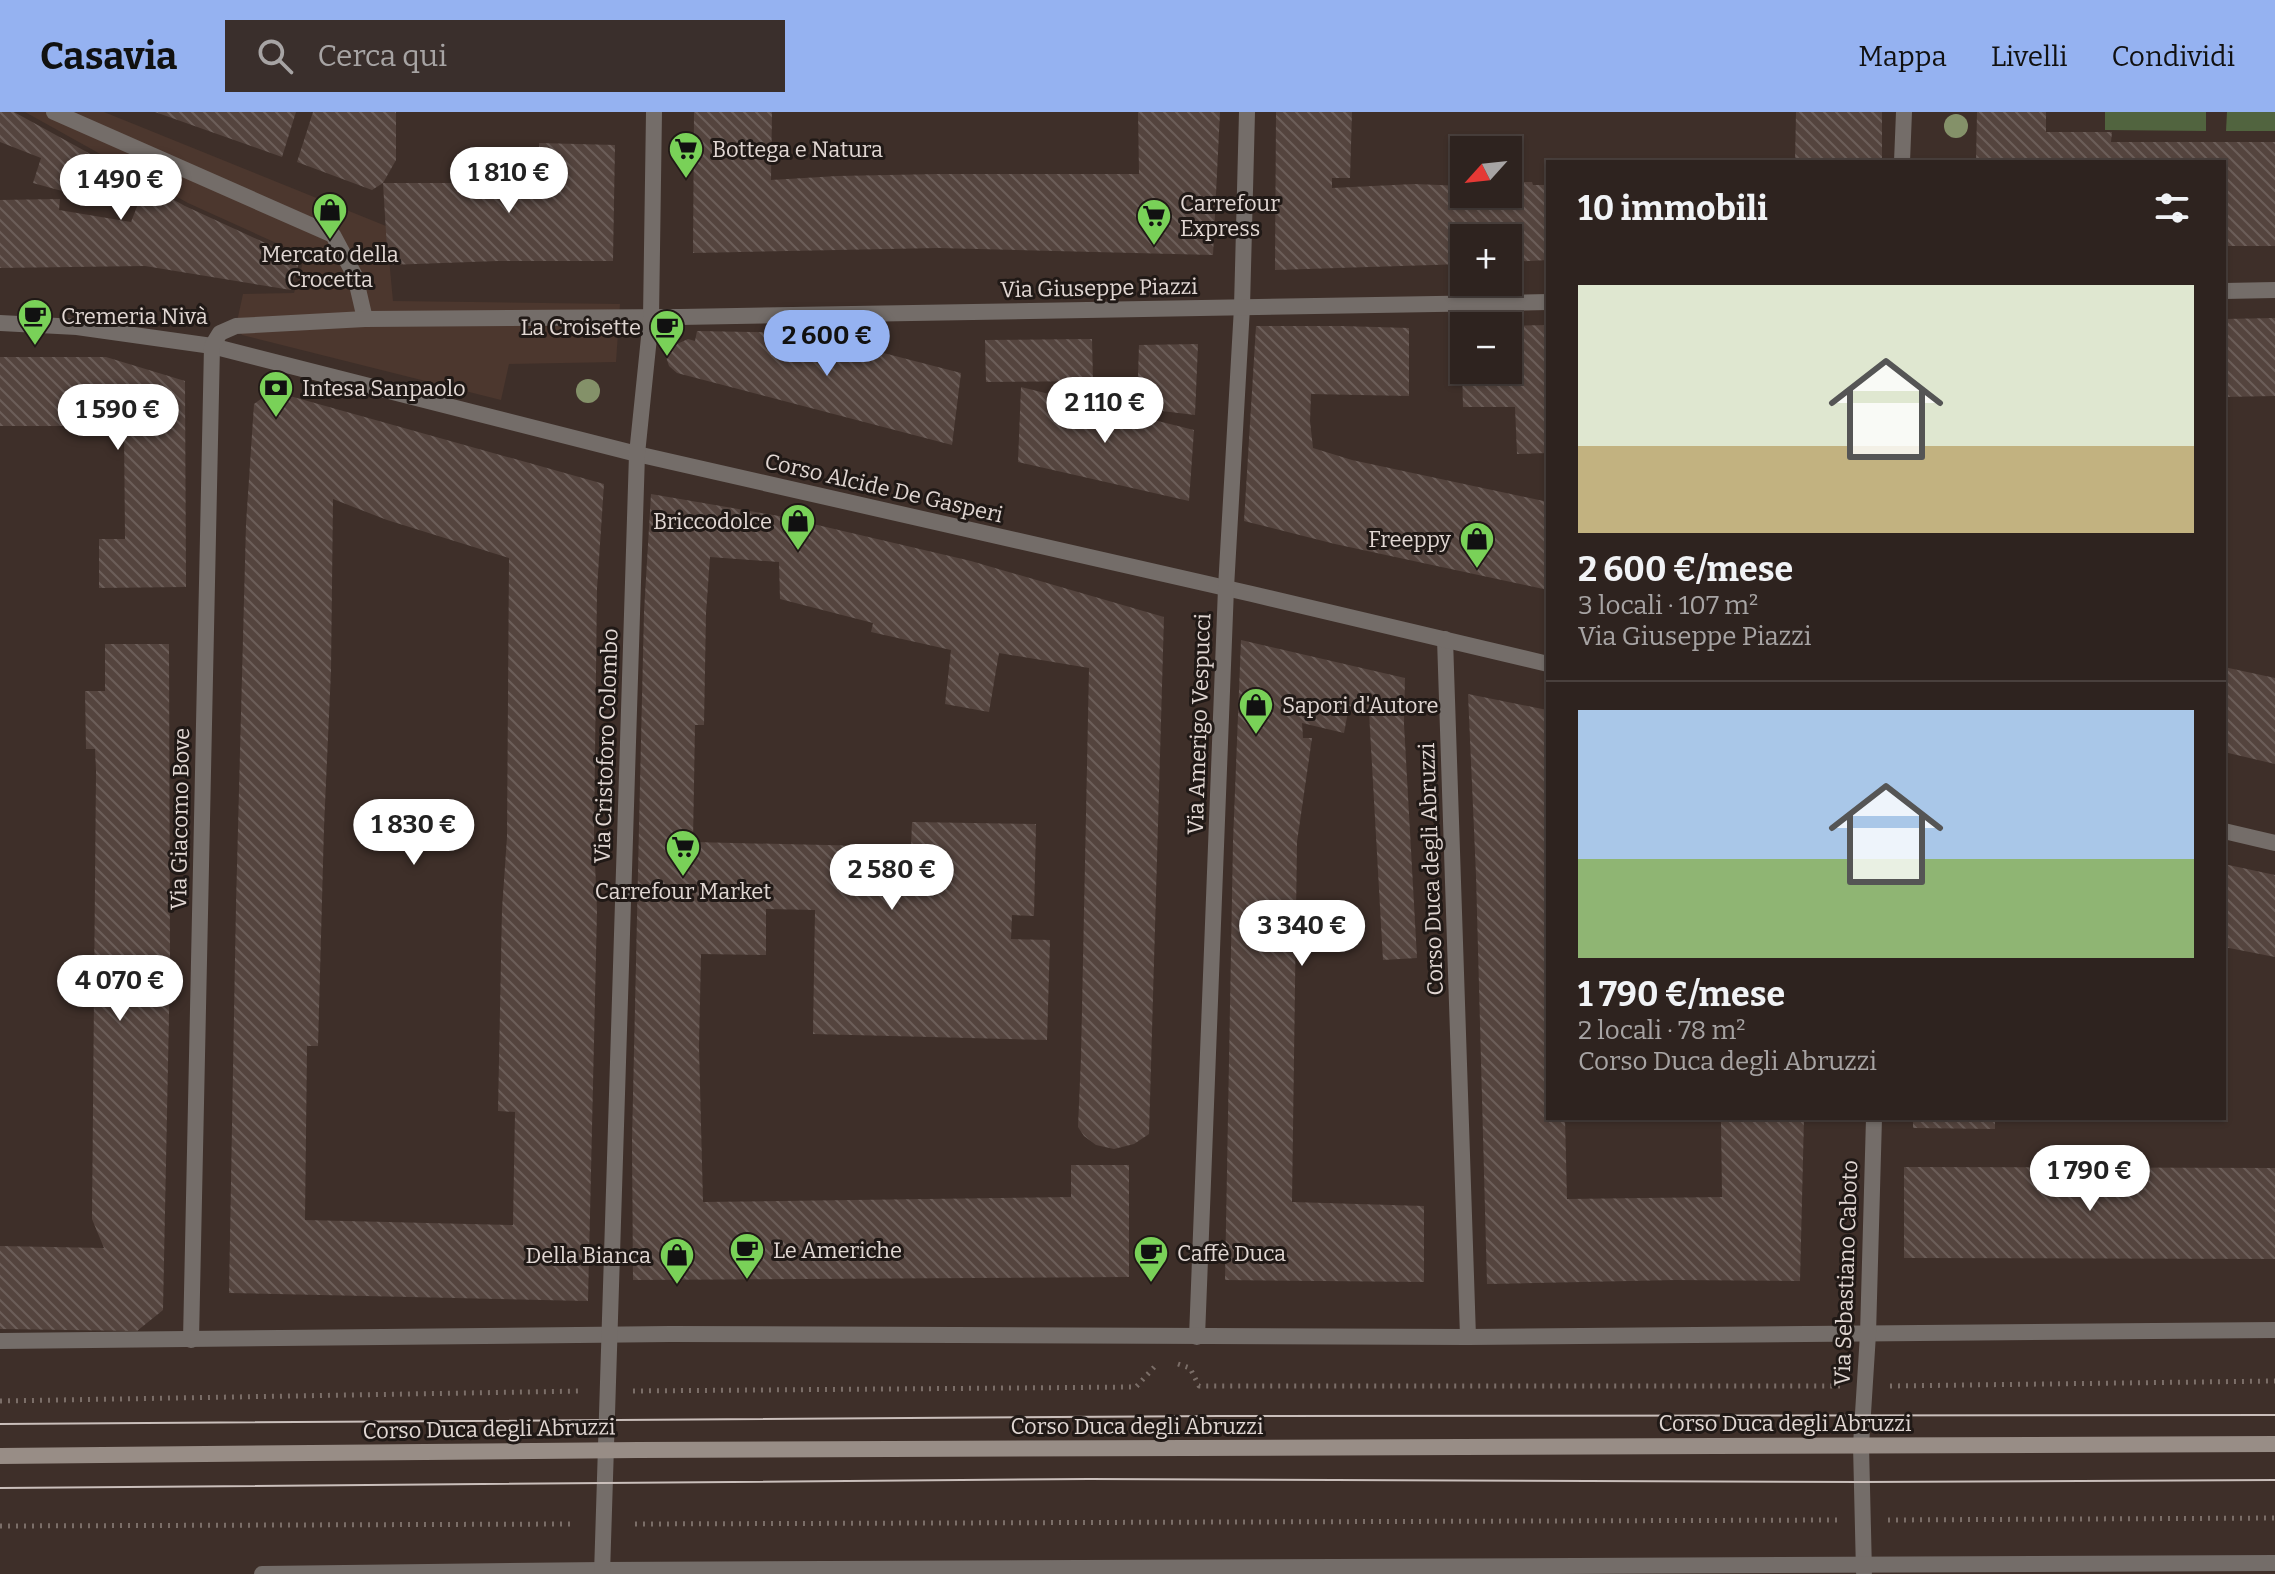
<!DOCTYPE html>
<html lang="it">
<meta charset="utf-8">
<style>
body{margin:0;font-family:Bitter,serif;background:#3a2f2c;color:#f1f3f6;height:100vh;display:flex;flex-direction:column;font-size:30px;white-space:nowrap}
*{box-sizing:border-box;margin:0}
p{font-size:26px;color:#a7a4a4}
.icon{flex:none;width:44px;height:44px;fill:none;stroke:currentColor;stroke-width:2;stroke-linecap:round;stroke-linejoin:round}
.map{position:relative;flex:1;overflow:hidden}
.side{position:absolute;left:1546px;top:48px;width:680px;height:960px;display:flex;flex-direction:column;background:#2e231f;border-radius:0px;box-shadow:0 2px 6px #0004,0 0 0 2px #49403d}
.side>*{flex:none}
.needle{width:52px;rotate:243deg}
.tools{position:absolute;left:1450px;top:24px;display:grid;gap:16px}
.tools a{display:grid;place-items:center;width:72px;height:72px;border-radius:0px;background:#2e231f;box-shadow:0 2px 6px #0004,0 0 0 2px #49403d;font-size:40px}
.price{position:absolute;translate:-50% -68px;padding:0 18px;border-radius:28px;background:#fff;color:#222;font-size:26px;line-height:52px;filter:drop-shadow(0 2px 4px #0008)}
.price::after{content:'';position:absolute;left:50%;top:48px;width:24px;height:18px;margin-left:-12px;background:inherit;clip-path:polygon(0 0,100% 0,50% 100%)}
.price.selected{background:#95b2f1;color:#111}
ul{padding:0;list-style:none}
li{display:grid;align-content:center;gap:16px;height:424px;padding:0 32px}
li+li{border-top:2px solid #49403d}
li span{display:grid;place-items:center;height:248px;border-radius:0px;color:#555}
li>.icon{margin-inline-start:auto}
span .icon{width:144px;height:144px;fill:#fffc;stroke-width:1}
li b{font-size:34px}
h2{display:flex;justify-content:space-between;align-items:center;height:96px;padding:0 32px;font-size:34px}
header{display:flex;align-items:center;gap:48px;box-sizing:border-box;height:112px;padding:0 40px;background:#95b2f1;color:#111}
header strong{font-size:38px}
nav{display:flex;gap:44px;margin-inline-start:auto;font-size:28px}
.search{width:560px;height:72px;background:#3a2f2c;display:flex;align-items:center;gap:20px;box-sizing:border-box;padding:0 28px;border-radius:0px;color:#a7a4a4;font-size:30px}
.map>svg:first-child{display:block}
.built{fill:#4c372e}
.grass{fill:#51643f}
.building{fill:url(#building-back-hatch);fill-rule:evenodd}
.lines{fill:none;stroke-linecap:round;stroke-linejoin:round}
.path{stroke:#7b6e68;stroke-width:5;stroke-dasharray:2 6;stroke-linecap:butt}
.lane{stroke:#746d69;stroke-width:16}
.street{stroke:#746d69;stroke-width:16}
.secondary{stroke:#988d86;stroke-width:16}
.tram{stroke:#cabfbb;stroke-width:2}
.tree{fill:#849169}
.labels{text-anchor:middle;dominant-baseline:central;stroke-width:6;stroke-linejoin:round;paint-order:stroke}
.poi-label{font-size:22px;fill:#e1d7d3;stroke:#201916;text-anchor:start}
.street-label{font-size:22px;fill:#e1d7d3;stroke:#201916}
</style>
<header>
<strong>Casavia</strong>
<div class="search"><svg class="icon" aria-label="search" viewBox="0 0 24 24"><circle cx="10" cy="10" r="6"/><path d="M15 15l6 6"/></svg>Cerca qui</div>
<nav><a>Mappa</a><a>Livelli</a><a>Condividi</a></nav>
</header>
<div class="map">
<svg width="2275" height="1462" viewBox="0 0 2275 1462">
<defs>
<pattern id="building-back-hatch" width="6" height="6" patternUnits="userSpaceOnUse" patternTransform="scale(2)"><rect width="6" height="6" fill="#54443e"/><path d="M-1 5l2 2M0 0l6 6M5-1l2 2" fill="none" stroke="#6c5e59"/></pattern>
</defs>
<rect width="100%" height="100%" fill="#3e2f29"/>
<path class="built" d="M25,0H104L386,114L393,189L620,192L616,250L509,252L501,288L242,223L236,214L243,182L294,181L305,144L188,91Z"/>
<g class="grass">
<path d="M2105,0H2206V19L2105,18Z"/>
<path d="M2227,0H2275V19H2226Z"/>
</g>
<g class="building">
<path d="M0,0H14L185,94L300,147L291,178L145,154L0,156V88L60,87L59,98L131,110L138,92L91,87L33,71L41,46L0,30Z"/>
<path d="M155,0H296L282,45Z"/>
<path d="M313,0H396V48L383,71L372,78L297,50Z"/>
<path d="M694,0H772L771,68L837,64L937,62H1139L1138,0H1220L1213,143L938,136L693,141Z"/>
<path d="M1276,0H1352L1350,66H1332V76L1414,72L1464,74V82H1508V70H1532L1533,73H1548V148L1508,150V126H1464V152L1275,158Z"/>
<path d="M1796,0H1882V50H1795Z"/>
<path d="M1977,0H2046V20H2112L2111,30H2275V134H2224V50H1976Z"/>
<path d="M539,31L615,33L613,149H498L388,153L383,71H496L502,81L539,80Z"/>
<path d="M2275,206V284L2224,285V207Z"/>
<path d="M1548,213V341L1517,342L1515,295H1463L1462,258H1508V214Z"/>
<path d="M1256,214H1342L1409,216V284L1311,282L1310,309L1313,336L1352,348L1548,390V478L1335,432L1244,409Z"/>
<path d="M697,219L806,221L961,261L952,333L677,261L669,254L666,245L668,236L688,227L695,229Z"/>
<path d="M1092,227L1093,269L986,270L985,228Z"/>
<path d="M1198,232L1195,303L1137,296L1139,233Z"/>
<path d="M0,245H106L185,269L186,475L99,476V427H125L124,314H0Z"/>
<path d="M1021,275L1194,318L1189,389L1018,350Z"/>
<path d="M272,279L604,372L597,477L594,726L597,799L588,1189L229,1181L236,792L246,412L254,292ZM333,387L387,408L509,446L507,725L502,797L498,999L515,1000L513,1113L305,1108L307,934H318L324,715L331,558Z"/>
<path d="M651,382L779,404L971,449L1164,505L1149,1022L1134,1032L1114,1037L1096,1033L1084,1024L1078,1015L1081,945L1089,556L999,541L989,600L945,592L951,538L871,520L873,511L780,487L779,450L710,445L706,501L704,613H695L693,730L911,735L912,710L1036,712L1034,804L1012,803L1011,827L1050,828L1047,928L813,922L815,798L766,797V843L701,842L699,935L703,1090L1071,1085V1053H1129V1165L633,1168L632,1029L639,715L644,500Z"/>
<path d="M1241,528L1405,566L1404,612L1417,846L1383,848L1369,600L1349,594L1344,621L1302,611L1303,626H1312L1297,730L1292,1090L1424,1094V1170L1225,1168L1233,729Z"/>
<path d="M105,532H169L170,853L163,1198L137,1219L0,1217V1134L104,1136L92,1107L96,659L95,637H86L85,579H105Z"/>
<path d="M2224,555L2275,566V652L2224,640Z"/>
<path d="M1468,582L1547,598L1548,1006H1565L1567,1087L1722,1085L1721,1006H1804L1800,1169L1675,1168L1487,1172L1476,763Z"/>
<path d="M2224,752L2275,763V845L2224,835Z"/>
<path d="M1913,1006H1995V1017L1913,1016Z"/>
<path d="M1904,1055L2275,1056V1147L1904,1146Z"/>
</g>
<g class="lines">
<g class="path">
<path d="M1178,1252L1190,1256L1199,1274H1840"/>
<path d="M1890,1274L2275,1269"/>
<path d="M633,1279L1136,1275L1157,1252"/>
<path d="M0,1289L583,1279"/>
<path d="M1888,1408L2275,1406"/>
<path d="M635,1412L1838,1408"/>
<path d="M0,1414L572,1412"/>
</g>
<path class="lane" d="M1445,527L1468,1225"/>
<g class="street">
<path d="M54,0L333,123L355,164L365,207"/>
<path d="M1902,50L1904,0"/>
<path d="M2224,179L2275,178"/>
<path d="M0,211L77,215L212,234L637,342L1252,482L1548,552"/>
<path d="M2224,719L2275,731"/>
<path d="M1197,1225L1226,476L1242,195L1247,0"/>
<path d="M191,1228L212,234L220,221L236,214L365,207L680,205L1548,190"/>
<path d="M0,1229L670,1222L1468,1225L2275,1218"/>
<path d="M1864,1460L1861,1333L1868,1222L1874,1006"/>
<path d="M262,1462L602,1458L2275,1451"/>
<path d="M602,1462L637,342L651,206L654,0"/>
</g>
<path class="secondary" d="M0,1344L638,1338L2275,1332"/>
<g class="tram">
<path d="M0,1312L1220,1304L2275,1303"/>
<path d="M0,1376L1089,1367L1861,1370L2275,1368"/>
</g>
</g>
<g class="tree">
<circle cx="1956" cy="14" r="12"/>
<circle cx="588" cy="279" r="12"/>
</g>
<defs>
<symbol id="supermarket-pin" viewBox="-11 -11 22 30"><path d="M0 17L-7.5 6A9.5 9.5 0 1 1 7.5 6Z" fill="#79d158" stroke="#201916"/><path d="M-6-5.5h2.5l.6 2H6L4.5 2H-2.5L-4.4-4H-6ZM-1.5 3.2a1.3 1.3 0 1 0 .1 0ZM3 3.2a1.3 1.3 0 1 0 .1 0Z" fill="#111"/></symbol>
<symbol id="shop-pin" viewBox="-11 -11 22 30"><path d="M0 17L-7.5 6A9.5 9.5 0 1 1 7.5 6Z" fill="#79d158" stroke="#201916"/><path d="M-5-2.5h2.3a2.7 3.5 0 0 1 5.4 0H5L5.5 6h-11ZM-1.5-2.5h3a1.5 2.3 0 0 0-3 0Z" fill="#111"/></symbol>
<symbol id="cafe-pin" viewBox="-11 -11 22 30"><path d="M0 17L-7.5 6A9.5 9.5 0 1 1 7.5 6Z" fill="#79d158" stroke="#201916"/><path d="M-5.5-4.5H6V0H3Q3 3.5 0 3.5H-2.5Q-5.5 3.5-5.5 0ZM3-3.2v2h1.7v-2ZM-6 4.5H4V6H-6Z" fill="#111"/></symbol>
<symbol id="bank-pin" viewBox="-11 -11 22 30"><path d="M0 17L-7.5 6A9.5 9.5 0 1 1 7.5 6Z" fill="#79d158" stroke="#201916"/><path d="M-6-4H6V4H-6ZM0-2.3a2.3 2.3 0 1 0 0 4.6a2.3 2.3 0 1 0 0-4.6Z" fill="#111"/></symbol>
</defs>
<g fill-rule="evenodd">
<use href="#supermarket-pin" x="666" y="17" width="40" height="54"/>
<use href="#shop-pin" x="310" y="78" width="40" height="54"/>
<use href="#supermarket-pin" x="1134" y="84" width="40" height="54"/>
<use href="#cafe-pin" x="15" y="184" width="40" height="54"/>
<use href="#cafe-pin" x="647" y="195" width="40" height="54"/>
<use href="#bank-pin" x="256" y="256" width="40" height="54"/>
<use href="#shop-pin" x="778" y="389" width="40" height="54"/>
<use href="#shop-pin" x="1457" y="407" width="40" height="54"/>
<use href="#shop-pin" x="1236" y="573" width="40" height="54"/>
<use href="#supermarket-pin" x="663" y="715" width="40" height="54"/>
<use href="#cafe-pin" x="727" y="1118" width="40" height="54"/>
<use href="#cafe-pin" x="1131" y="1121" width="40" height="54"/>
<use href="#shop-pin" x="657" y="1123" width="40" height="54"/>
</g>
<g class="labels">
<g class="poi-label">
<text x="712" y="37">Bottega e Natura</text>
<text x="1180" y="91">Carrefour<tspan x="1180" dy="25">Express</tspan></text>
<text x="330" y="142" text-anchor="middle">Mercato della<tspan x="330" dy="25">Crocetta</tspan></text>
<text x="61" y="204">Cremeria Nivà</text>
<text x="641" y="215" text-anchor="end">La Croisette</text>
<text x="302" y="276">Intesa Sanpaolo</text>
<text x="772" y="409" text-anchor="end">Briccodolce</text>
<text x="1451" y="427" text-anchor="end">Freeppy</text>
<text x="1282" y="593">Sapori d'Autore</text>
<text x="683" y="779" text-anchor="middle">Carrefour Market</text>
<text x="773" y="1138">Le Americhe</text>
<text x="1177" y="1141">Caffè Duca</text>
<text x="651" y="1143" text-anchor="end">Della Bianca</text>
</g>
<g class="street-label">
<text transform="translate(1099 176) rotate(-1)">Via Giuseppe Piazzi</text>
<text transform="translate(884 376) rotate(13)">Corso Alcide De Gasperi</text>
<text transform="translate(1199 612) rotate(-88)">Via Amerigo Vespucci</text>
<text transform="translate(606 634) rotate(-88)">Via Cristoforo Colombo</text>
<text transform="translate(180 707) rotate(-89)">Via Giacomo Bove</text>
<text transform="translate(1431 757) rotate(-92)">Corso Duca degli Abruzzi</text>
<text transform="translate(1846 1161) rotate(-88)">Via Sebastiano Caboto</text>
<text x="1785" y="1311">Corso Duca degli Abruzzi</text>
<text x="1137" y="1314">Corso Duca degli Abruzzi</text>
<text transform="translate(489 1317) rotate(-1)">Corso Duca degli Abruzzi</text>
</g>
</g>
</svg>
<div class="tools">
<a><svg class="needle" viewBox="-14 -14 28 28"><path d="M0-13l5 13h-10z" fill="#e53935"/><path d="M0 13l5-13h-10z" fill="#a7a4a4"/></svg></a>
<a>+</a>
<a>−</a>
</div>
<b class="price" style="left:509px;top:103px">1 810 €</b>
<b class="price" style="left:121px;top:110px">1 490 €</b>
<b class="price selected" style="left:827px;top:266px">2 600 €</b>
<b class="price" style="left:1105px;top:333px">2 110 €</b>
<b class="price" style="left:118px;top:340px">1 590 €</b>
<b class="price" style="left:414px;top:755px">1 830 €</b>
<b class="price" style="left:892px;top:800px">2 580 €</b>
<b class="price" style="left:1302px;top:856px">3 340 €</b>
<b class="price" style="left:120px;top:911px">4 070 €</b>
<b class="price" style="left:2090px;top:1101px">1 790 €</b>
<section class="side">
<h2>10 immobili<svg class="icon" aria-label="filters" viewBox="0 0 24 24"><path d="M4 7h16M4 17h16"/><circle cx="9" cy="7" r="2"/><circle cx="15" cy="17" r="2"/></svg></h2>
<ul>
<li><span style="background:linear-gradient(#dfe7d0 65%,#c2b280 0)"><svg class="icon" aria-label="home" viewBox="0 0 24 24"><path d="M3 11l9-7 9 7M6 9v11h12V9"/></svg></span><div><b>2 600 €/mese</b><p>3 locali · 107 m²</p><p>Via Giuseppe Piazzi</p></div></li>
<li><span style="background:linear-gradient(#a9c7e8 60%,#8fb573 0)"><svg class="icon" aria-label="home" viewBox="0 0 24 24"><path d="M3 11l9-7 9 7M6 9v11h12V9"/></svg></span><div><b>1 790 €/mese</b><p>2 locali · 78 m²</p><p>Corso Duca degli Abruzzi</p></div></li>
</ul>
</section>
</div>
